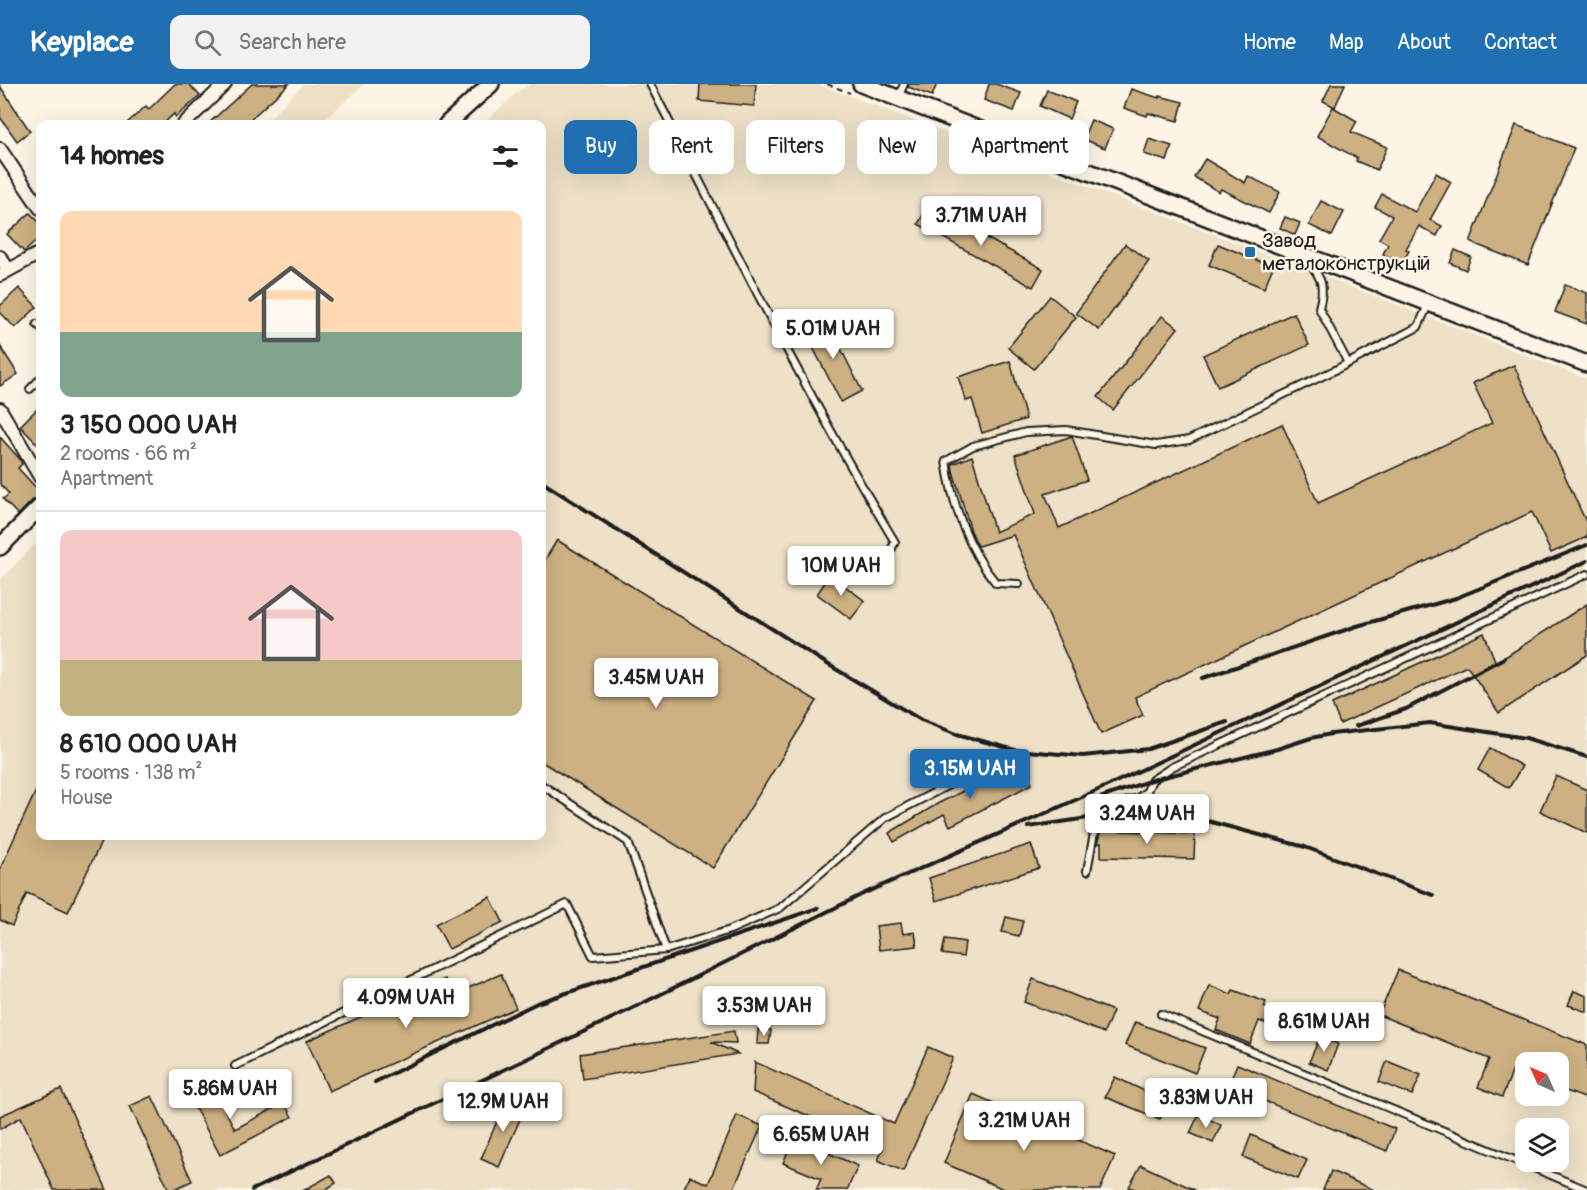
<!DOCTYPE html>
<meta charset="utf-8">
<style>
body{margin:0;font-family:Pangolin,sans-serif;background:#f2f2f2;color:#222;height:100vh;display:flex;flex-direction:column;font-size:22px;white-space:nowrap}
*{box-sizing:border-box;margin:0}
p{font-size:20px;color:#767676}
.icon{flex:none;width:33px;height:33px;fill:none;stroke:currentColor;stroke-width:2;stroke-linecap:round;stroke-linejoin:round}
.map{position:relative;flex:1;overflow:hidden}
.sheet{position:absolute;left:36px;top:36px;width:510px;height:720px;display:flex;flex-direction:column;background:#fff;border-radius:12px;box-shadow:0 6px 24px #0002}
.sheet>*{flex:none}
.top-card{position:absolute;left:564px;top:36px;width:570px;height:54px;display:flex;gap:12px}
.needle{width:39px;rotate:315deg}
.buttons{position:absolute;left:1515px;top:968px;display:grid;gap:12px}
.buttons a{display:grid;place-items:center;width:54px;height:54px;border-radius:12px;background:#fff;box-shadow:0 6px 24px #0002;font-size:30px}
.price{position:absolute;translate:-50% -51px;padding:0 14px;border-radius:6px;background:#fff;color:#222;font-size:20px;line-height:39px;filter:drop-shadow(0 2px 3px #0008)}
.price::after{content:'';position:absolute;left:50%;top:36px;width:18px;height:14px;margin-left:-9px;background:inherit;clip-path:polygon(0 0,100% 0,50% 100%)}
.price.current{background:#1f6fb2;color:#fff}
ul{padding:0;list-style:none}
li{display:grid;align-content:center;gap:12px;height:318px;padding:0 24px}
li+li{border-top:2px solid #e0e0e0}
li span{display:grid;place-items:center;height:186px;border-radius:12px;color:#555}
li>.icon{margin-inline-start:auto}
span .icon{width:108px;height:108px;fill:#fffc;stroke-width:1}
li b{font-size:26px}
h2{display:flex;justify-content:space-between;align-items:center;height:72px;padding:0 24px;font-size:26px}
.tag{padding:0 21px;border-radius:12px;background:#fff;box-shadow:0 6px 24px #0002;font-size:21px;line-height:54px}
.tag.current{background:#1f6fb2;color:#fff}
header{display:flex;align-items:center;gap:36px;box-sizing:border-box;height:84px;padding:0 30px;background:#1f6fb2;color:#fff}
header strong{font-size:28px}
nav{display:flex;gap:33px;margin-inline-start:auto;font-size:21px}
.search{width:420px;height:54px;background:#f2f2f2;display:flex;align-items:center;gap:15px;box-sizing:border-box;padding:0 21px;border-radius:12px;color:#767676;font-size:22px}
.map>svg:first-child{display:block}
.built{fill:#eee1c7;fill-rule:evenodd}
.building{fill:#cdb182;stroke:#1c1c1c;stroke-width:1.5}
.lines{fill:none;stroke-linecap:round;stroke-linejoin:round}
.service-casing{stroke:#1c1c1c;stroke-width:10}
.minor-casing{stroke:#1c1c1c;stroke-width:16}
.tertiary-casing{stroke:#1c1c1c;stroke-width:20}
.path{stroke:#1c1c1c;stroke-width:2;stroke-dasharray:6 4.5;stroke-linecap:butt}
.service{stroke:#fcf5e5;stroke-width:6}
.minor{stroke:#fcf5e5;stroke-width:12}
.tertiary{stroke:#fcf5e5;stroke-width:15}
.rail{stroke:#1c1c1c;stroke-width:4}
.poi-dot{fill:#1f6fb2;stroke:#fcf5e5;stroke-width:2}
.labels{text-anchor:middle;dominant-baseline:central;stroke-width:5;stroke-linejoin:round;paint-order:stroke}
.poi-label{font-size:20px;fill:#1c1c1c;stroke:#fcf5e5;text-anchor:start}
</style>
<header>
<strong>Keyplace</strong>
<div class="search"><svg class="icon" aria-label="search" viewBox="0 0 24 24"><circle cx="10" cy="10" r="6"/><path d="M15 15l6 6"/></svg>Search here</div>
<nav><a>Home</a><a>Map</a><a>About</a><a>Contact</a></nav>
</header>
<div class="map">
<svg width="1587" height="1106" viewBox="0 0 1587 1106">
<rect width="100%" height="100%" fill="#fcf5e5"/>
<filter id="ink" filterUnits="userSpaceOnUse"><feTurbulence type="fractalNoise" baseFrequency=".0167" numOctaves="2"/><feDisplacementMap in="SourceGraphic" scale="12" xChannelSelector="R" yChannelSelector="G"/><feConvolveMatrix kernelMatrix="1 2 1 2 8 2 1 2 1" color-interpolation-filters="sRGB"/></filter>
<g filter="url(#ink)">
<g class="built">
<path d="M304,0H365L320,40H263Z"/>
<path d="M532,0H818L1323,192L1587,295V1106H0V496L40,455V752H542V40H483L520,6ZM1526,978H1558V1011H1526ZM1526,1044H1558V1077H1526Z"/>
</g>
<g class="building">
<path d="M175,0H189L200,12L176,33L174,30L163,40H126L146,22L149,25Z"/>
<path d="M252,0H289L245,40H208Z"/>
<path d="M700,0H756L754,22L699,17Z"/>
<path d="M909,0H937L932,12L908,3Z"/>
<path d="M989,0H996L1021,9L1014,27L984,16Z"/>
<path d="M1331,0H1345L1335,23L1323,17Z"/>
<path d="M0,2L30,47L17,57L0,33Z"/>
<path d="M1131,5L1159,14V12L1183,18L1178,37L1148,29L1147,32L1124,24Z"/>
<path d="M1047,6L1076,18L1069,35L1040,22Z"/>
<path d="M1333,23L1357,37L1351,48L1387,63L1377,86L1356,77L1357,74L1317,52Z"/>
<path d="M1091,36L1113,45L1105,64L1083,55Z"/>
<path d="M1516,41L1574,64L1528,181L1470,158Z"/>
<path d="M1149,55L1172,62L1167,77L1144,70Z"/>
<path d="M1205,75L1245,99L1248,92L1280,108L1269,129L1221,105L1219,108L1194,93Z"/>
<path d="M1436,89L1451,98L1430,136L1442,142L1437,152L1419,142L1406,165L1409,167L1401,180L1383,170L1388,160L1379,155L1392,132L1375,123L1382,110L1415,128Z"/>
<path d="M1321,117L1344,128L1332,152L1309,141Z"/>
<path d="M928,122L1043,185L1033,203L918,140Z"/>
<path d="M30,129L40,139V154L24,168L7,150Z"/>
<path d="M1285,133L1300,139L1295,151L1280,144Z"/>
<path d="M1125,160L1149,177L1099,246L1076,229Z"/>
<path d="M1218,160L1273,183L1264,204L1209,181Z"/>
<path d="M1455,166L1471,173L1466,186L1450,179Z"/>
<path d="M1565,201L1587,209V240L1555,228Z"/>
<path d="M19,204L37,223L15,244L0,228V222Z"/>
<path d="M1050,212L1076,233L1034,285L1008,264Z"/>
<path d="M1294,229L1309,261L1218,303L1203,271Z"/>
<path d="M1162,232L1178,244L1113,326L1098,313Z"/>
<path d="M826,235L862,307L841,318L804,246Z"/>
<path d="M0,262L18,290L0,302Z"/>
<path d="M1010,277L1026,335L982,349L972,315L966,317L958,293Z"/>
<path d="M1514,281L1587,440V453L1551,469L1532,428L1135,613L1143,631L1101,650L1013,451L978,462L971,447L953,387L952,380L972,372L995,448L1035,430L1015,371L1072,352L1087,396L1045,410L1059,444L1282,340L1318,419L1492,339L1473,299Z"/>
<path d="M40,322V363L20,342Z"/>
<path d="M0,353L19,374L22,380L18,384L40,408V414L33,416L18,431L3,415L9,410L0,400Z"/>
<path d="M557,456L817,617L713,784L542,678V481Z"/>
<path d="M830,491L865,517L851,535L817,510Z"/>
<path d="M1587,520V571L1499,629L1467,582L1340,640L1332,620L1484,549L1496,579Z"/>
<path d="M1490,664L1522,682L1509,704L1478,686Z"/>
<path d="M1021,678L1032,700L950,742L944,730L894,758L889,749L939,719Z"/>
<path d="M1556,692L1587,706V749L1540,727Z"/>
<path d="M40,698V752H104L68,828L27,809L12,842L0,836V785Z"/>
<path d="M1101,746L1195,750L1194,775L1101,773V759L1097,760Z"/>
<path d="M1031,760L1039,784L936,817L929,794Z"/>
<path d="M490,813L503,838L449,865L436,840Z"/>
<path d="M1006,833L1023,837L1019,852L1002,848Z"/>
<path d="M901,839L903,850L915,848L917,862L879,866L876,842Z"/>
<path d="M945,855L965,858L963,873L942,870Z"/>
<path d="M1398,886L1587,961V1015L1558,1004V978H1526V991L1513,986L1502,1013L1478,1003L1489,975L1379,931Z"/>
<path d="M501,890L516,924L329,1007L307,957L445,895L452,911Z"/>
<path d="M1033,895L1113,927L1104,949L1024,918Z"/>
<path d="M1209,901L1231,910L1233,906L1266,918L1264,923L1275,928L1270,941L1259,937L1250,960L1216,946L1220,935L1199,927Z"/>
<path d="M1574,907L1587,912V928L1568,921Z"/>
<path d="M1135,938L1205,964L1195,989L1125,961Z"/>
<path d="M758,945L771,946L769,960H757Z"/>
<path d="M734,947L736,959L711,958L738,970L583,995L580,970Z"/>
<path d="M1320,953L1338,960L1328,986L1309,978Z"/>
<path d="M928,963L953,974L903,1087L878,1076L883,1064L753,1008L755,978L894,1040Z"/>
<path d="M1387,977L1421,991L1412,1011L1379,998Z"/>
<path d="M1237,980L1395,1045L1387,1067L1228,1002Z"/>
<path d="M1115,993L1168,1018L1160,1035L1105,1013Z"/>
<path d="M195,997L201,1008L212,1002L235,1045L284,1019L292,1033L220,1071L184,1003Z"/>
<path d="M61,1005L107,1106H54L21,1033L0,1045V1032Z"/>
<path d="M973,1010L1115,1072L1100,1106H1006L944,1079Z"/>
<path d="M152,1012L192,1097L172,1106H169L130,1022Z"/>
<path d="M506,1016L525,1024L499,1083L481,1075Z"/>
<path d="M1199,1030L1221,1041L1213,1059L1190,1049Z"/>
<path d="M737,1031L762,1042L733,1106H683L690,1092L708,1100Z"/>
<path d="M1251,1051L1307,1076L1298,1095L1243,1073Z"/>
<path d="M794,1054L858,1082L847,1106H816L821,1095L783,1079Z"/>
<path d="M1141,1081L1195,1106H1137L1129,1103Z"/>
<path d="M1331,1087L1374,1106H1323Z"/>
<path d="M331,1091L336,1099L325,1106H304Z"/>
</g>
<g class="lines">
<defs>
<g id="service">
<path d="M650,0C729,154 806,310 895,458L880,489"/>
<path d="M898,14L904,0"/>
<path d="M1309,178C1322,195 1325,202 1319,224L1348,279"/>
<path d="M37,240L40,243"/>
<path d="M30,305L40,295"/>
<path d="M1019,500L996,499C968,466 952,419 946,377L973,362L1026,348L1066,346L1156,361L1189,356L1337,285L1418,243L1428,221"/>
<path d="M542,701L628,758L666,866"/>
<path d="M1087,787L1097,733L1103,724L1138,714L1147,707L1152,696L1172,683L1587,490"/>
<path d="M1161,930L1587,1106"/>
<path d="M235,982L567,820L593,872L666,866L730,846L780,824L885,734L991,679"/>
</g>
<g id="minor">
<path d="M184,40L225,0"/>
<path d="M0,65L40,124"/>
<path d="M0,173L8,185"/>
<path d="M0,191L40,169"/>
<path d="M0,325L40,393"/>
</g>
<g id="tertiary">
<path d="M861,0L1587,280"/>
<path d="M447,40L491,0"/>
<path d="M0,463L40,423"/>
</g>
</defs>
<use href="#service" class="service-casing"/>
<use href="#minor" class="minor-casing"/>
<use href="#tertiary" class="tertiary-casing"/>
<path class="path" d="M827,0L850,9"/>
<use href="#service" class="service"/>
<use href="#minor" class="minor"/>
<use href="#tertiary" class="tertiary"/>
<g class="rail">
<path d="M542,398L824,578L921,636L957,650L1015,666L1083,672L1148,665L1227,638"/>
<path d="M1203,594L1357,542L1456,514L1587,461"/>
<path d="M1356,642L1406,625L1504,574"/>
<path d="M1100,714L1152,696L1277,665L1311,654L1331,650L1430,639L1526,654L1587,673"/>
<path d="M1028,743L1108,731L1200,735L1305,763L1433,811"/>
<path d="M375,998L537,919L818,824"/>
<path d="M252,1106L625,928L865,809L1107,702L1587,477"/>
</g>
</g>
</g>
<rect class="poi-dot" x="1244" y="162" width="12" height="12" rx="3"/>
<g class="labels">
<g class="poi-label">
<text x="1262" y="156">Завод<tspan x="1262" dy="23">металоконструкцій</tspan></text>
</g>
</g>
</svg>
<div class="buttons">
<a><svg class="needle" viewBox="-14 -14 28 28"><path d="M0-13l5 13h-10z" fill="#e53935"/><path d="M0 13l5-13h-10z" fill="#767676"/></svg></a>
<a><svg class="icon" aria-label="layers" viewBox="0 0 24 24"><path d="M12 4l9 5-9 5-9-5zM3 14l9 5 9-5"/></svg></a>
</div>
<b class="price" style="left:981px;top:163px">3.71M UAH</b>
<b class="price" style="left:833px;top:276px">5.01M UAH</b>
<b class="price" style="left:841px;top:513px">10M UAH</b>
<b class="price" style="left:656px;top:625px">3.45M UAH</b>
<b class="price current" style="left:970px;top:716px">3.15M UAH</b>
<b class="price" style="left:1147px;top:761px">3.24M UAH</b>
<b class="price" style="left:406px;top:945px">4.09M UAH</b>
<b class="price" style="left:764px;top:953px">3.53M UAH</b>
<b class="price" style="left:1324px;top:969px">8.61M UAH</b>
<b class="price" style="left:230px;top:1036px">5.86M UAH</b>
<b class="price" style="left:1206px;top:1045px">3.83M UAH</b>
<b class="price" style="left:503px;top:1049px">12.9M UAH</b>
<b class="price" style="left:1024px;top:1068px">3.21M UAH</b>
<b class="price" style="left:821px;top:1082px">6.65M UAH</b>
<div class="top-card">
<a class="tag current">Buy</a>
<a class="tag">Rent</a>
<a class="tag">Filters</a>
<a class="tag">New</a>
<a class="tag">Apartment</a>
</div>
<section class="sheet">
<h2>14 homes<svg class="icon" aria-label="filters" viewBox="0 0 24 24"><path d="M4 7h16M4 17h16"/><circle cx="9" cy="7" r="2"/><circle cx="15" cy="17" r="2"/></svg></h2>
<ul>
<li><span style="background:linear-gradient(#ffd9b3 65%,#7fa58c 0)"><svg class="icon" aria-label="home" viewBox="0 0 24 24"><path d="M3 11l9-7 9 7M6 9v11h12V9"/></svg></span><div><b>3 150 000 UAH</b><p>2 rooms · 66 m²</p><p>Apartment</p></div></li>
<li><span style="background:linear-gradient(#f6c9c9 70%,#c2b280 0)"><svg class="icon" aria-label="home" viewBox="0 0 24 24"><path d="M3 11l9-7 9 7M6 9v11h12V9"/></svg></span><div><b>8 610 000 UAH</b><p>5 rooms · 138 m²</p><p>House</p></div></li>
</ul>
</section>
</div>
